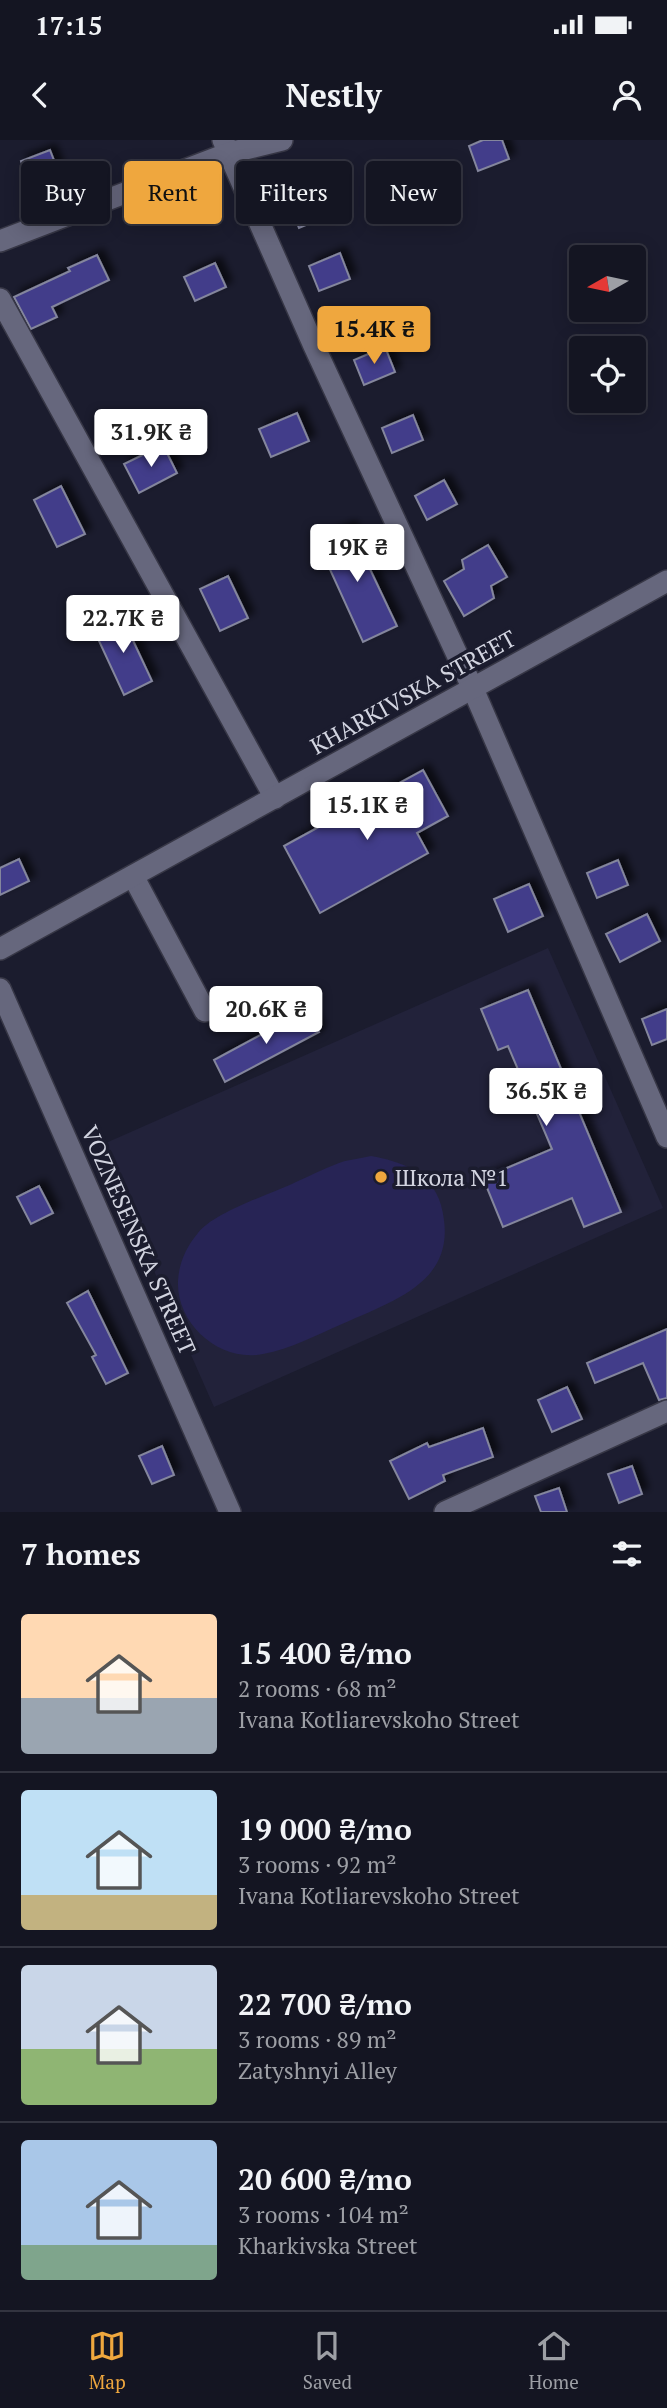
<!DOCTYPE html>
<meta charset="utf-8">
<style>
body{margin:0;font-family:"PT Serif",serif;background:#1d1e2a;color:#f1f3f6;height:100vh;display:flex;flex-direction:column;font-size:26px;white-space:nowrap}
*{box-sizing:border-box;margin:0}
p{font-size:23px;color:#9d9fa5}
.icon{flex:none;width:38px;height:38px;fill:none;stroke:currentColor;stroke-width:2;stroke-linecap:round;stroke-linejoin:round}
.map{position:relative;height:1372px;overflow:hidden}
.drawer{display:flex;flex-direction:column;background:#141522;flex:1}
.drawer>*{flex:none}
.guide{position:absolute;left:21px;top:21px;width:626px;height:63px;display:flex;gap:14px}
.needle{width:46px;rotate:261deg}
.fabs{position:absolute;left:569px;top:105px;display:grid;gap:14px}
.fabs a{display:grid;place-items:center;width:77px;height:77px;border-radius:7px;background:#141522;box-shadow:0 4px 18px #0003,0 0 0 2px #333440;font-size:35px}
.price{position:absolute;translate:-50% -60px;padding:0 16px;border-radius:7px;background:#fff;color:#222;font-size:23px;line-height:46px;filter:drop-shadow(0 2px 4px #0008)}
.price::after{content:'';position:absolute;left:50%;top:42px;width:21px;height:16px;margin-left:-10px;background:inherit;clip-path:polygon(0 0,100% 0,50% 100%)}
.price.active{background:#efa73e;color:#111}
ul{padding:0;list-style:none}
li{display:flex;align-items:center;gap:21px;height:175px;padding:0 21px}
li+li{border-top:2px solid #333440}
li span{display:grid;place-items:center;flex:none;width:196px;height:140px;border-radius:7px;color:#555}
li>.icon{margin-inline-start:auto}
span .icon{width:84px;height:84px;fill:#fffc;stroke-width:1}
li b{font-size:30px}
h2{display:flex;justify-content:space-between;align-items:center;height:84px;padding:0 21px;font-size:30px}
.tag{padding:0 24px;border-radius:7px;background:#141522;box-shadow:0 4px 18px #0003,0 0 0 2px #333440;font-size:24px;line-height:63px}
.tag.active{background:#efa73e;color:#111}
.status{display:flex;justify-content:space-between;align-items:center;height:49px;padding:0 35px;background:#141522;direction:ltr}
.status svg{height:19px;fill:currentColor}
header{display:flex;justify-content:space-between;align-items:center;height:91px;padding:0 21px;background:#141522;font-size:32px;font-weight:600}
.menu{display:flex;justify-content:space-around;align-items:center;height:98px;border-top:2px solid #333440;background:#141522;font-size:19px;color:#9d9fa5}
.menu a{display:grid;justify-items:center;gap:4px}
.menu .active{color:#efa73e}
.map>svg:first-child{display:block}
.built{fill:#22223a}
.green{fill:#272455}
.building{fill:#423e8a;stroke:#84869d;stroke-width:2;filter:url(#shadow)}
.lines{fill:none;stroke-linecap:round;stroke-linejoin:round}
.street-casing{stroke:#373746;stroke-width:24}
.secondary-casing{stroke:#373746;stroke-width:24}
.street{stroke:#66677d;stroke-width:21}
.secondary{stroke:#66677d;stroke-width:21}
.poi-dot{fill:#efa73e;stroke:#1b1c2e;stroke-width:2.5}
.labels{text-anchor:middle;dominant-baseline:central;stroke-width:7;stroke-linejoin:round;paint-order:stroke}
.street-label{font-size:23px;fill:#d2d4e0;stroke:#1b1c2e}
.poi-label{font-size:23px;fill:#d2d4e0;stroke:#1b1c2e;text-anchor:start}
</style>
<div class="status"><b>17:15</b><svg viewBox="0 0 49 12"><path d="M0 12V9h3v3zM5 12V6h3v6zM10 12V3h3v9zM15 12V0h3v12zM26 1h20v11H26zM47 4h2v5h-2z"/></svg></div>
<header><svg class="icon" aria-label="back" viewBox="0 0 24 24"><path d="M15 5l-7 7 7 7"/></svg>Nestly<svg class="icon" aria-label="person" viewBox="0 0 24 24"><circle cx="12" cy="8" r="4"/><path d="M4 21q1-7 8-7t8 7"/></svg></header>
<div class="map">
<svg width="667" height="1372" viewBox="0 0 667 1372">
<defs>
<filter id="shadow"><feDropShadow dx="6" dy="-6" stdDeviation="3.5" flood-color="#0009"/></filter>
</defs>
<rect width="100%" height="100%" fill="#1b1c2e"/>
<path class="built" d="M548,808L663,1068L214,1267L99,1006Z"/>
<path class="green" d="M371,1016C400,1021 432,1032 441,1065C461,1140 398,1159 342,1184C316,1195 291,1209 263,1214C221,1223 176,1185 178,1141C179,1123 186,1107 198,1093C214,1072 271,1054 296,1042C312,1035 329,1026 345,1021C354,1019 363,1018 371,1016Z"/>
<g class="building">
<path d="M483,0H502L509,19L478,31L469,6Z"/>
<path d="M50,10L60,36L30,47L21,21Z"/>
<path d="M320,50L330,75L299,88L289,63Z"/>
<path d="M340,113L350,139L319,151L309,126Z"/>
<path d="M97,115L109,140L52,167L57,177L31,189L14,157L70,131L68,128Z"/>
<path d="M215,123L226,147L195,161L184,137Z"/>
<path d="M385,207L395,232L364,245L354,220Z"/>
<path d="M297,273L309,301L271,317L259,289Z"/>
<path d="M413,275L423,300L392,313L382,288Z"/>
<path d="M163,305L177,333L139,353L124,324Z"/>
<path d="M444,340L457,364L427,380L415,356Z"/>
<path d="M61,346L85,394L57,407L34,360Z"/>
<path d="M350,387L397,486L363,502L317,401Z"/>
<path d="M488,405L507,437L491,446L494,458L464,476L444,441L464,429L462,420Z"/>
<path d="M228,436L248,478L220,491L200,449Z"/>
<path d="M121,475L152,541L124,555L93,488Z"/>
<path d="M423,630L448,676L417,693L428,713L320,773L284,706Z"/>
<path d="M19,719L29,741L0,755V728Z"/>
<path d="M618,720L628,745L597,758L587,733Z"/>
<path d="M529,744L543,776L508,792L494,759Z"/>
<path d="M647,774L660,801L620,822L606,794Z"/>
<path d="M528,850L621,1072L584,1087L572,1058L503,1087L483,1038L552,1009L508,906L498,910L481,869Z"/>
<path d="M667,869V899L652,905L642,879Z"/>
<path d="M307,870L319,892L225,942L214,920Z"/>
<path d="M39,1046L53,1073L31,1084L17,1057Z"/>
<path d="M88,1151L128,1233L106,1244L92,1217L96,1215L67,1163Z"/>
<path d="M667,1189V1258L659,1260L643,1223L595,1243L587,1223Z"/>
<path d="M567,1247L582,1279L552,1292L538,1260Z"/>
<path d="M483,1288L493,1317L443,1335L445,1341L409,1359L390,1321L427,1303L429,1307Z"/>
<path d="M162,1306L174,1335L152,1344L139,1316Z"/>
<path d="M632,1326L642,1354L619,1363L608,1334Z"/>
<path d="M559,1348L567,1372H541L535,1356Z"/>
</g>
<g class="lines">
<defs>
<g id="street">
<path d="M223,0L314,206L473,549L667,997"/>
<path d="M0,101L229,13L282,0"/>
<path d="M0,159L275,658"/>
<path d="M133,736L205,871"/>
<path d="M0,849L230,1372"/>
<path d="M445,1372L667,1271"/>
</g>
<path id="secondary" d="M0,809L667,441"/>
</defs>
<use href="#street" class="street-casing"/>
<use href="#secondary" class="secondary-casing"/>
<use href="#street" class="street"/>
<use href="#secondary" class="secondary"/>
</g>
<circle class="poi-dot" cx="381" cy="1037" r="7"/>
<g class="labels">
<g class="street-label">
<text transform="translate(413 552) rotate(-29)">KHARKIVSKA STREET</text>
<text transform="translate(139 1100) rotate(66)">VOZNESENSKA STREET</text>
</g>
<g class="poi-label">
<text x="395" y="1037">Школа №1</text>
</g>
</g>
</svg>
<div class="fabs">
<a><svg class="needle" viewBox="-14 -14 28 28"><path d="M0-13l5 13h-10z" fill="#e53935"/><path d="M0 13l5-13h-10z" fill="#9d9fa5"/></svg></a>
<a><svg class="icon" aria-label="locate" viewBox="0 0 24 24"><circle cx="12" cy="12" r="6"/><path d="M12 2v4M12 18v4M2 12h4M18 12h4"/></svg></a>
</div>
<b class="price active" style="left:374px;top:226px">15.4K ₴</b>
<b class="price" style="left:151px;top:329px">31.9K ₴</b>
<b class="price" style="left:357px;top:444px">19K ₴</b>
<b class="price" style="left:123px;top:515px">22.7K ₴</b>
<b class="price" style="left:367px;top:702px">15.1K ₴</b>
<b class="price" style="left:266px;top:906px">20.6K ₴</b>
<b class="price" style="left:546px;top:988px">36.5K ₴</b>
<div class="guide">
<a class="tag">Buy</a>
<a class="tag active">Rent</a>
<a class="tag">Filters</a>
<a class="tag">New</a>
</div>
</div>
<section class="drawer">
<h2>7 homes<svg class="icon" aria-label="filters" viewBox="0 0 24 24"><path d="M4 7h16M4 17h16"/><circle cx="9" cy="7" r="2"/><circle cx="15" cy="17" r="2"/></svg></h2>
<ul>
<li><span style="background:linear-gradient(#ffd9b3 60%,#9aa5b1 0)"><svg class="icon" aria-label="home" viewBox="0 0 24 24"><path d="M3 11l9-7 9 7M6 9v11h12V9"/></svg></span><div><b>15 400 ₴/mo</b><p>2 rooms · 68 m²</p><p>Ivana Kotliarevskoho Street</p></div></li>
<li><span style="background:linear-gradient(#bfe0f5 75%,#c2b280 0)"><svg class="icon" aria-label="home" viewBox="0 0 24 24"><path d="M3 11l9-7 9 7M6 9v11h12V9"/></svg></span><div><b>19 000 ₴/mo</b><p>3 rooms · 92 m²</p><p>Ivana Kotliarevskoho Street</p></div></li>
<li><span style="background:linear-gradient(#c9d6e8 60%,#8fb573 0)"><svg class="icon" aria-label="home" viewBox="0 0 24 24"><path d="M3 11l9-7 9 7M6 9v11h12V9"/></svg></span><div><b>22 700 ₴/mo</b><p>3 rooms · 89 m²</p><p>Zatyshnyi Alley</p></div></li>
<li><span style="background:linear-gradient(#a9c7e8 75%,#7fa58c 0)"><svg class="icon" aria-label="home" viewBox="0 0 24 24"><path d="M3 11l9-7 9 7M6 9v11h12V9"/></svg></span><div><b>20 600 ₴/mo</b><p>3 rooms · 104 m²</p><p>Kharkivska Street</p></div></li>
</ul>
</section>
<nav class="menu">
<a class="active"><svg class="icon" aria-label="map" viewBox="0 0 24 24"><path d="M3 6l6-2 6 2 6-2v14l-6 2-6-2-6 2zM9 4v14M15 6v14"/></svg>Map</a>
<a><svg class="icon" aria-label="saved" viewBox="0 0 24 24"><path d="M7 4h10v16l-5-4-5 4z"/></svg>Saved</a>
<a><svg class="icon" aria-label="home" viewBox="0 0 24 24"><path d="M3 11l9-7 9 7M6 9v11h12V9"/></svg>Home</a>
</nav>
